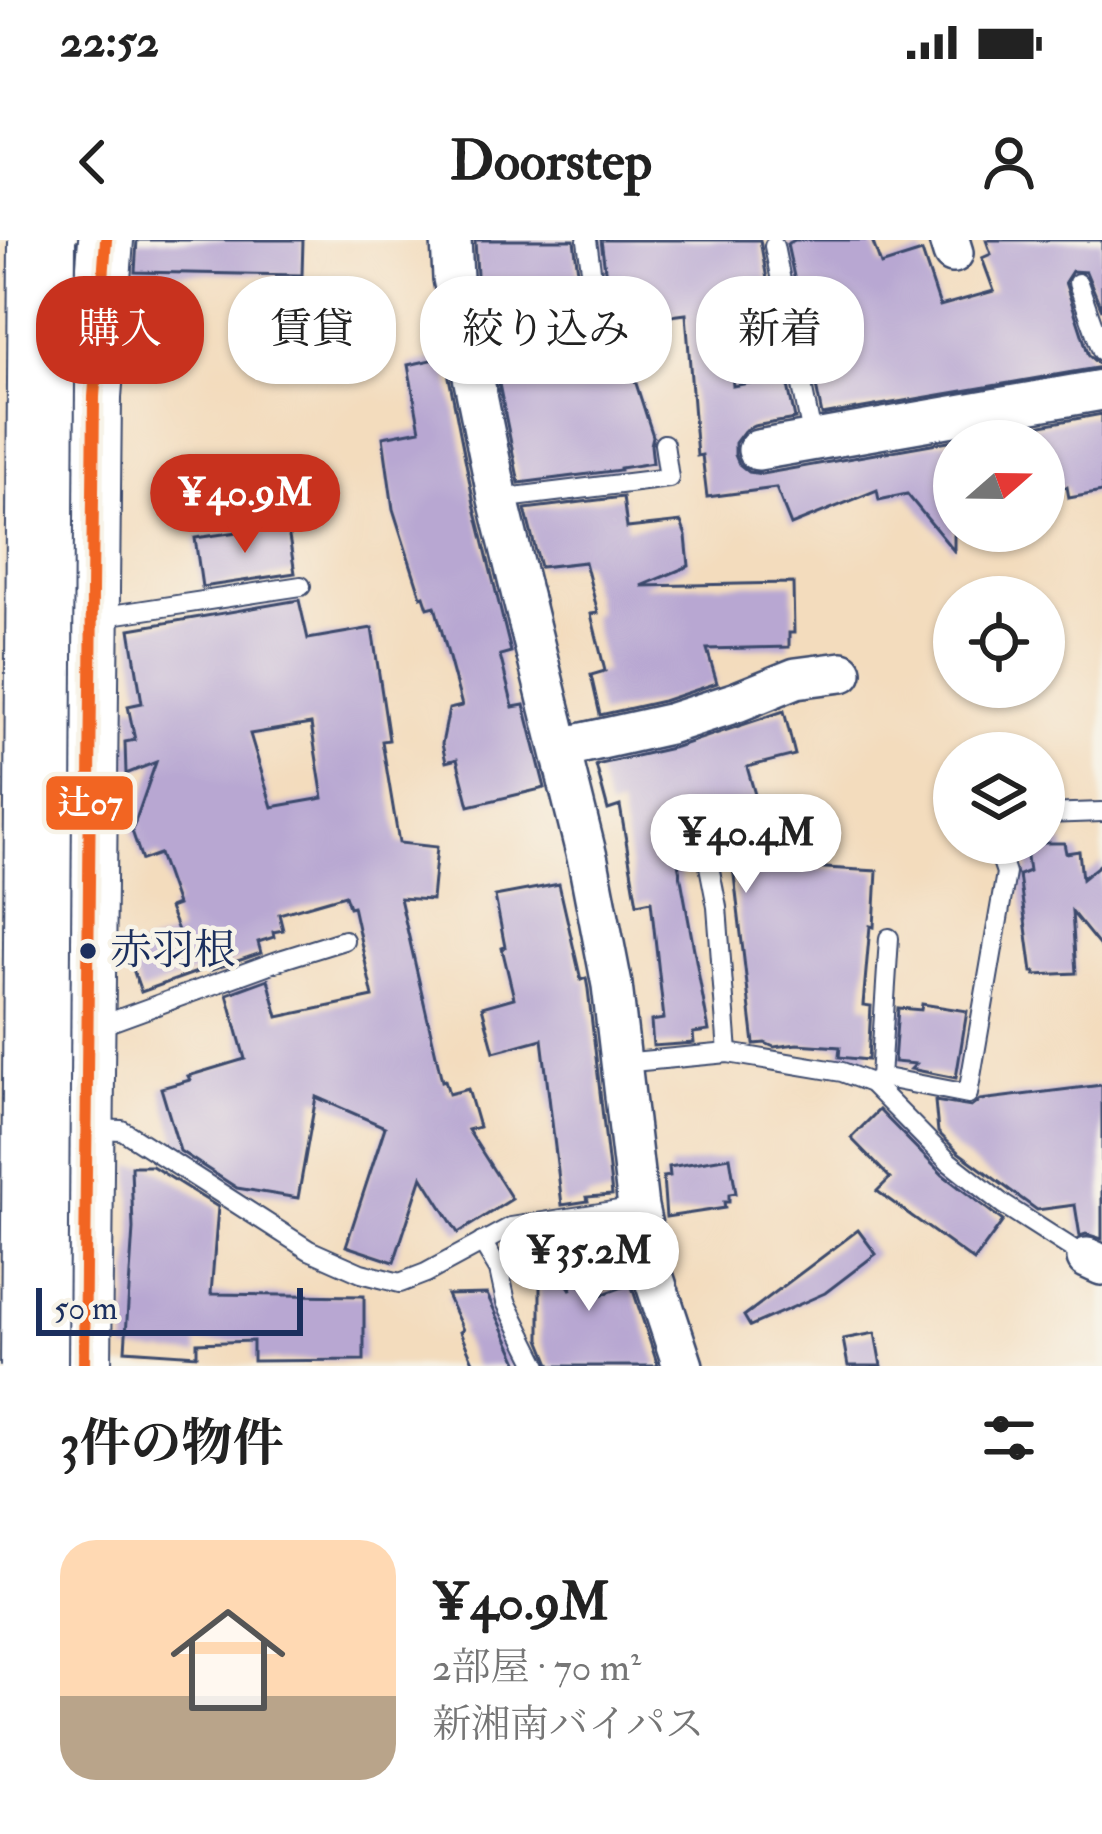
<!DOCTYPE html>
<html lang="ja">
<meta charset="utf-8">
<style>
body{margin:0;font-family:"IM FELL Double Pica","Noto Serif JP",serif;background:#f2f2f2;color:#222;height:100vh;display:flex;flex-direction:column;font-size:45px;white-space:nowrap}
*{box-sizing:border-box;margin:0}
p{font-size:39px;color:#767676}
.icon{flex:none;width:66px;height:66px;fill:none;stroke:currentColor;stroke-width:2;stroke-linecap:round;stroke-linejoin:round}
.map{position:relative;height:1126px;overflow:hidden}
.side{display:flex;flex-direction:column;background:#fff;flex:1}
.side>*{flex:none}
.top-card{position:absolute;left:36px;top:36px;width:1032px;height:108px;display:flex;gap:24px}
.needle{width:78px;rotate:70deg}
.tools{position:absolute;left:933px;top:180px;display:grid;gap:24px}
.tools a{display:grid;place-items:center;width:132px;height:132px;border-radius:50%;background:#fff;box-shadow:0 3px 9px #0004;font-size:60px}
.scale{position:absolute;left:36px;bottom:30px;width:267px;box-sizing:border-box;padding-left:12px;border:6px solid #1b2f5e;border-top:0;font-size:33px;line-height:42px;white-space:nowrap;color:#1b2f5e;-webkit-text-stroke:9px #f7f3e8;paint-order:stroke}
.price{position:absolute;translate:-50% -102px;padding:0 27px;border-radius:42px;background:#fff;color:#222;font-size:39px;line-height:78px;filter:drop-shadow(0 3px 6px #0008)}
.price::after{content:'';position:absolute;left:50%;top:72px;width:36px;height:27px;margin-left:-18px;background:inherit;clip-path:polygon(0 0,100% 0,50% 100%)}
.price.active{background:#c8321e;color:#fff}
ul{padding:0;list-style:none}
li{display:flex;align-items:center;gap:36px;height:300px;padding:0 60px}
li span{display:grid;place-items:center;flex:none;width:336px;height:240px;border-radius:36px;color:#555}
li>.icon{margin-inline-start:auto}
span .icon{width:144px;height:144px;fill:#fffc;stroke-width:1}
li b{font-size:51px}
h2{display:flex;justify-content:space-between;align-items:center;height:144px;padding:0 60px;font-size:51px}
.chip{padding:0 42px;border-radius:48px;background:#fff;box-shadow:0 3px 9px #0004;font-size:42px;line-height:108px}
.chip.active{background:#c8321e;color:#fff}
.status{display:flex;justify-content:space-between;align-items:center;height:84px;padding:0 60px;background:#fff;direction:ltr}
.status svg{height:33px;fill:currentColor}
header{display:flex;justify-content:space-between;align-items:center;height:156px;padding:0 60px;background:#fff;font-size:54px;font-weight:800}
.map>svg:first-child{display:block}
.building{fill:#b8a7d2;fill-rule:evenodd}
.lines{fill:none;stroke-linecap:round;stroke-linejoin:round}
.lane-casing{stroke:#3b496c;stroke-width:22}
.street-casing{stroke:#3b496c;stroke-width:44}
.secondary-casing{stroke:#3b496c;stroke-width:58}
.lane{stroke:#fff;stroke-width:18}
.street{stroke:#fff;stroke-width:39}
.secondary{stroke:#fff;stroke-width:54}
.highway-bridge-casing{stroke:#3b496c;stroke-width:70;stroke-linecap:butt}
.highway-bridge{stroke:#fff;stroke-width:66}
.bus-1-casing{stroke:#f7f3e8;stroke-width:21}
.bus-1{stroke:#f26522;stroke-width:12}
.bus-dot{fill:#1b2f5e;stroke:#f7f3e8;stroke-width:4.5}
.labels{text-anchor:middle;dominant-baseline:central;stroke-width:9;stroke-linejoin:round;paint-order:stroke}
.bus-label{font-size:42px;fill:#1b2f5e;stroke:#f7f3e8;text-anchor:start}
.line-badge{stroke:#f7f3e8;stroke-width:4.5}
.badge-label{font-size:33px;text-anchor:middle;font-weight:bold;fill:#fff}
</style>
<div class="status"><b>22:52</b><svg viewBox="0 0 49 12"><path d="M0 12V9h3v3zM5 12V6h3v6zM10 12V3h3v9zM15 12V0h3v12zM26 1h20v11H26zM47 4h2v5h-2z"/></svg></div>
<header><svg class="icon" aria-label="back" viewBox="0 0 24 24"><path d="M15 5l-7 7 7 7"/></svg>Doorstep<svg class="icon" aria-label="person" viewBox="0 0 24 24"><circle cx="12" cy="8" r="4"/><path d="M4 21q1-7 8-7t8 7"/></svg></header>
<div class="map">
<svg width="1102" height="1126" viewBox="0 0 1102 1126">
<rect width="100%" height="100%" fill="#f7f3e8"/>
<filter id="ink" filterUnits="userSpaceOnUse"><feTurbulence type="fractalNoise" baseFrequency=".00833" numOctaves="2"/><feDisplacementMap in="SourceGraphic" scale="24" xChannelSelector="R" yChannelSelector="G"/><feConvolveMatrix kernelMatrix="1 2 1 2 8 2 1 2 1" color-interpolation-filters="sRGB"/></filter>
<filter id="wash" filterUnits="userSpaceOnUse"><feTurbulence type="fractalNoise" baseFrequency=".004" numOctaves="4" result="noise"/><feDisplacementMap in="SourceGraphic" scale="48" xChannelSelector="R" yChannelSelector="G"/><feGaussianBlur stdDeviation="2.7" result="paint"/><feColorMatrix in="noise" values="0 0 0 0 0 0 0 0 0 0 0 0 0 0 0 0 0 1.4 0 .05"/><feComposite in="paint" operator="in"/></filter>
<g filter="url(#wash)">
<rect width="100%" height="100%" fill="#f3dcbd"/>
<g id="blocks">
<g class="building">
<path d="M137,0H303L302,35L135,32Z"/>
<path d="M475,0H574L584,80L493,112L484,40L478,41L477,35Z"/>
<path d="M601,0H760L771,62L726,74L733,146L786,136L795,179L754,186L744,191L735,203V215L739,224L749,232L762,234L954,200V311L907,254L879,260L877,250L791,285L776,248L707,257L702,215L697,216L686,74L649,79L643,72L636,71L611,74Z"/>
<path d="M795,0H872L881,25L922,12L940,66L994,51L982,18L991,14L986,0H1102V70L1086,32L1072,31L1065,42L1089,116L1102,127L822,175L813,131H816L812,121L838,108L814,50L798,55L787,4Z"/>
<path d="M622,100L653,196L651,205L653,223L620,228V230L519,243L498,139L602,102Z"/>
<path d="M445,117L474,264L511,412L500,415L513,467L524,465L545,548L469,566L457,519L446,522L442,504L449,469L462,466L435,366L428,368L424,356L421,357L393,269L383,197L420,190L408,125Z"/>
<path d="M1102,174V252L1069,258L1067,247L1044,251V201H1022L1020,189Z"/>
<path d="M623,257L627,288L681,282L686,296L689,326L641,346L793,343L794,393H789V407L707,409L717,443L663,461L600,475L591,435L605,431L591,374L598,373L585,322L540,327L525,269Z"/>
<path d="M287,285L295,333L202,347L195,298Z"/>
<path d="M299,360L308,399L372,388L389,500L382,501L399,603L437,607L432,660L400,658L442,841L445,840L449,854L468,849L479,887L468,890L512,959L458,993L422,936L394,1022L346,1006L385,887L316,857L298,958L237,948L180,911L161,848L190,840L188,836L245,819L227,754L268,739L278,777L373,757L353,666L349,667L345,655L279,674L283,690L273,692L274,697L258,702L261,713L220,727L209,731L208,728L141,752L127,712L179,693L169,668L177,665L159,614L142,620L132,591L156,522L126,534L125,502L135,500L128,466L142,463L130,389ZM311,484L323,558L272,567L250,494Z"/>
<path d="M784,471L795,515L747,527L763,582L764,596H769L773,625L877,631L874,687L870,686L863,765L871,766L868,820L839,817L840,807L797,804L774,807L765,803L754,804L727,576L672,590L709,791L693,793L694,803L653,806L651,781L664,779L651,661L637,664L620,566L608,570L596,525L676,507Z"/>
<path d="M1025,603H1064L1066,613L1079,611L1082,639L1102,623V709L1072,672L1076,733L1035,735V732H1032L1019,635L1029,631Z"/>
<path d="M559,644L581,740L586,738L588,749L612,955L587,957L588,961L562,965L542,799L494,812L482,767L514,758L502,708L505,707L495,656Z"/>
<path d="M922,764L967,771L956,838L911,829L916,824L894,822L898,768L921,770Z"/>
<path d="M1102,845V999L1086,994L1080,996L1075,965L1037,970L958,912L938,892L935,861L971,867L980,860Z"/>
<path d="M879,870L943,935L1003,981L974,1021L877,951L890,938L851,898Z"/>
<path d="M730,917L736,953L729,954V962H724L725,968L666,977L663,937L670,936L669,927Z"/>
<path d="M131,926H152L218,967L211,1054L364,1056V1120L253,1121V1101L197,1103V1115L125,1110L133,989Z"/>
<path d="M591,988L601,1055L631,1044L658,1126H551L540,1099V1002L571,1050L565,992Z"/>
<path d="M858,990L876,1014L825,1053L750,1086L744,1076Z"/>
<path d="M487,1054L520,1126H475L460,1092L463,1090L447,1055Z"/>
<path d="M875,1093L881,1126H848L843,1099Z"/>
</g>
</g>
</g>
<g filter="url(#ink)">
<use href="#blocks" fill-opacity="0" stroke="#3b496c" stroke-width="3"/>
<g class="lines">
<defs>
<g id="lane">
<path d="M587,0L599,89"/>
<path d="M774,6L813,200"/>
<path d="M1078,43L1102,111"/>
<path d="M472,134L599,89L637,84"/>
<path d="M498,259L669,238L664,204"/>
<path d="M98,377L301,346"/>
<path d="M1044,574L1102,572"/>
<path d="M703,595L717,667L728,813"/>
<path d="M94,788L283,719L344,700"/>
<path d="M621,823L728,813L842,832L871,843L949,922L1004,965L1087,1018"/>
<path d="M880,837L968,854L1006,633L1000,615L992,603"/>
<path d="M871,843L880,837L889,698"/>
<path d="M93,889L122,890L309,1010L361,1033L400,1043L426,1033L511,987L638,967"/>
<path d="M482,1002L499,1030L506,1062L538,1126"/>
</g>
<g id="street">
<path d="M451,0L453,38L498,259L588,621L612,745L638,967L652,1032L683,1126"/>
<path d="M949,0L953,13"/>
<path d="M758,210L1102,150"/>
<path d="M561,508L669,484L737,462L796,438L842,432"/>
<path d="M1087,1018L1102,1025"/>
</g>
<path id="secondary" d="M84,1126L94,157L106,0"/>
</defs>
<use href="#lane" class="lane-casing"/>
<use href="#street" class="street-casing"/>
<use href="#secondary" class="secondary-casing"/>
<use href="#lane" class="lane"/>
<use href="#street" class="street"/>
<use href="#secondary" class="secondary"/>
<defs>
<path id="highway-bridge" d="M34,1126L42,0"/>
</defs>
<use href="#highway-bridge" class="highway-bridge-casing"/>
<use href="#highway-bridge" class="highway-bridge"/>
<defs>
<path id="bus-1" d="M84,1126L94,157L106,0"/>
</defs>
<use href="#bus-1" class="bus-1-casing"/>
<use href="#bus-1" class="bus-1"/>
</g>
</g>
<circle class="bus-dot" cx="88" cy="711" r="10"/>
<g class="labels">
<g class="bus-label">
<text x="110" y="711">赤羽根</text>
</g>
</g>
<rect class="line-badge" x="44" y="534" width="91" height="58" rx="12" fill="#f26522"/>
<g class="badge-label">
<text x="90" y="574">辻07</text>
</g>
</svg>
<div class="tools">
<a><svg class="needle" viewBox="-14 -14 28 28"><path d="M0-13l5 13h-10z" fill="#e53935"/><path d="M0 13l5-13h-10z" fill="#767676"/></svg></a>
<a><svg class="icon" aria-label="locate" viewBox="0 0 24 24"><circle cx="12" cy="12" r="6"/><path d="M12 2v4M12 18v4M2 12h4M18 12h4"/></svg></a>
<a><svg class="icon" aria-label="layers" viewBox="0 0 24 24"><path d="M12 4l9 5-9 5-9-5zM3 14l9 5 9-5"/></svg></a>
</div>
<div class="scale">50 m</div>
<b class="price active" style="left:245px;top:316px">¥40.9M</b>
<b class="price" style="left:746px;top:656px">¥40.4M</b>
<b class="price" style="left:589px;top:1074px">¥35.2M</b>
<div class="top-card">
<a class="chip active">購入</a>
<a class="chip">賃貸</a>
<a class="chip">絞り込み</a>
<a class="chip">新着</a>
</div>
</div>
<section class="side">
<h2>3件の物件<svg class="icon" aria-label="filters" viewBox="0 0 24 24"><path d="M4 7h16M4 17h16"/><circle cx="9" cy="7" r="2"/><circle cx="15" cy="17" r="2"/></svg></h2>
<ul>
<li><span style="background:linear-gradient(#ffd9b3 65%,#b9a48a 0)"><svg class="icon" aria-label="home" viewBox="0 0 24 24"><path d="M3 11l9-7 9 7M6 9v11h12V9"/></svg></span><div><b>¥40.9M</b><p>2部屋 · 70 m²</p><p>新湘南バイパス</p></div></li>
</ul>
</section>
